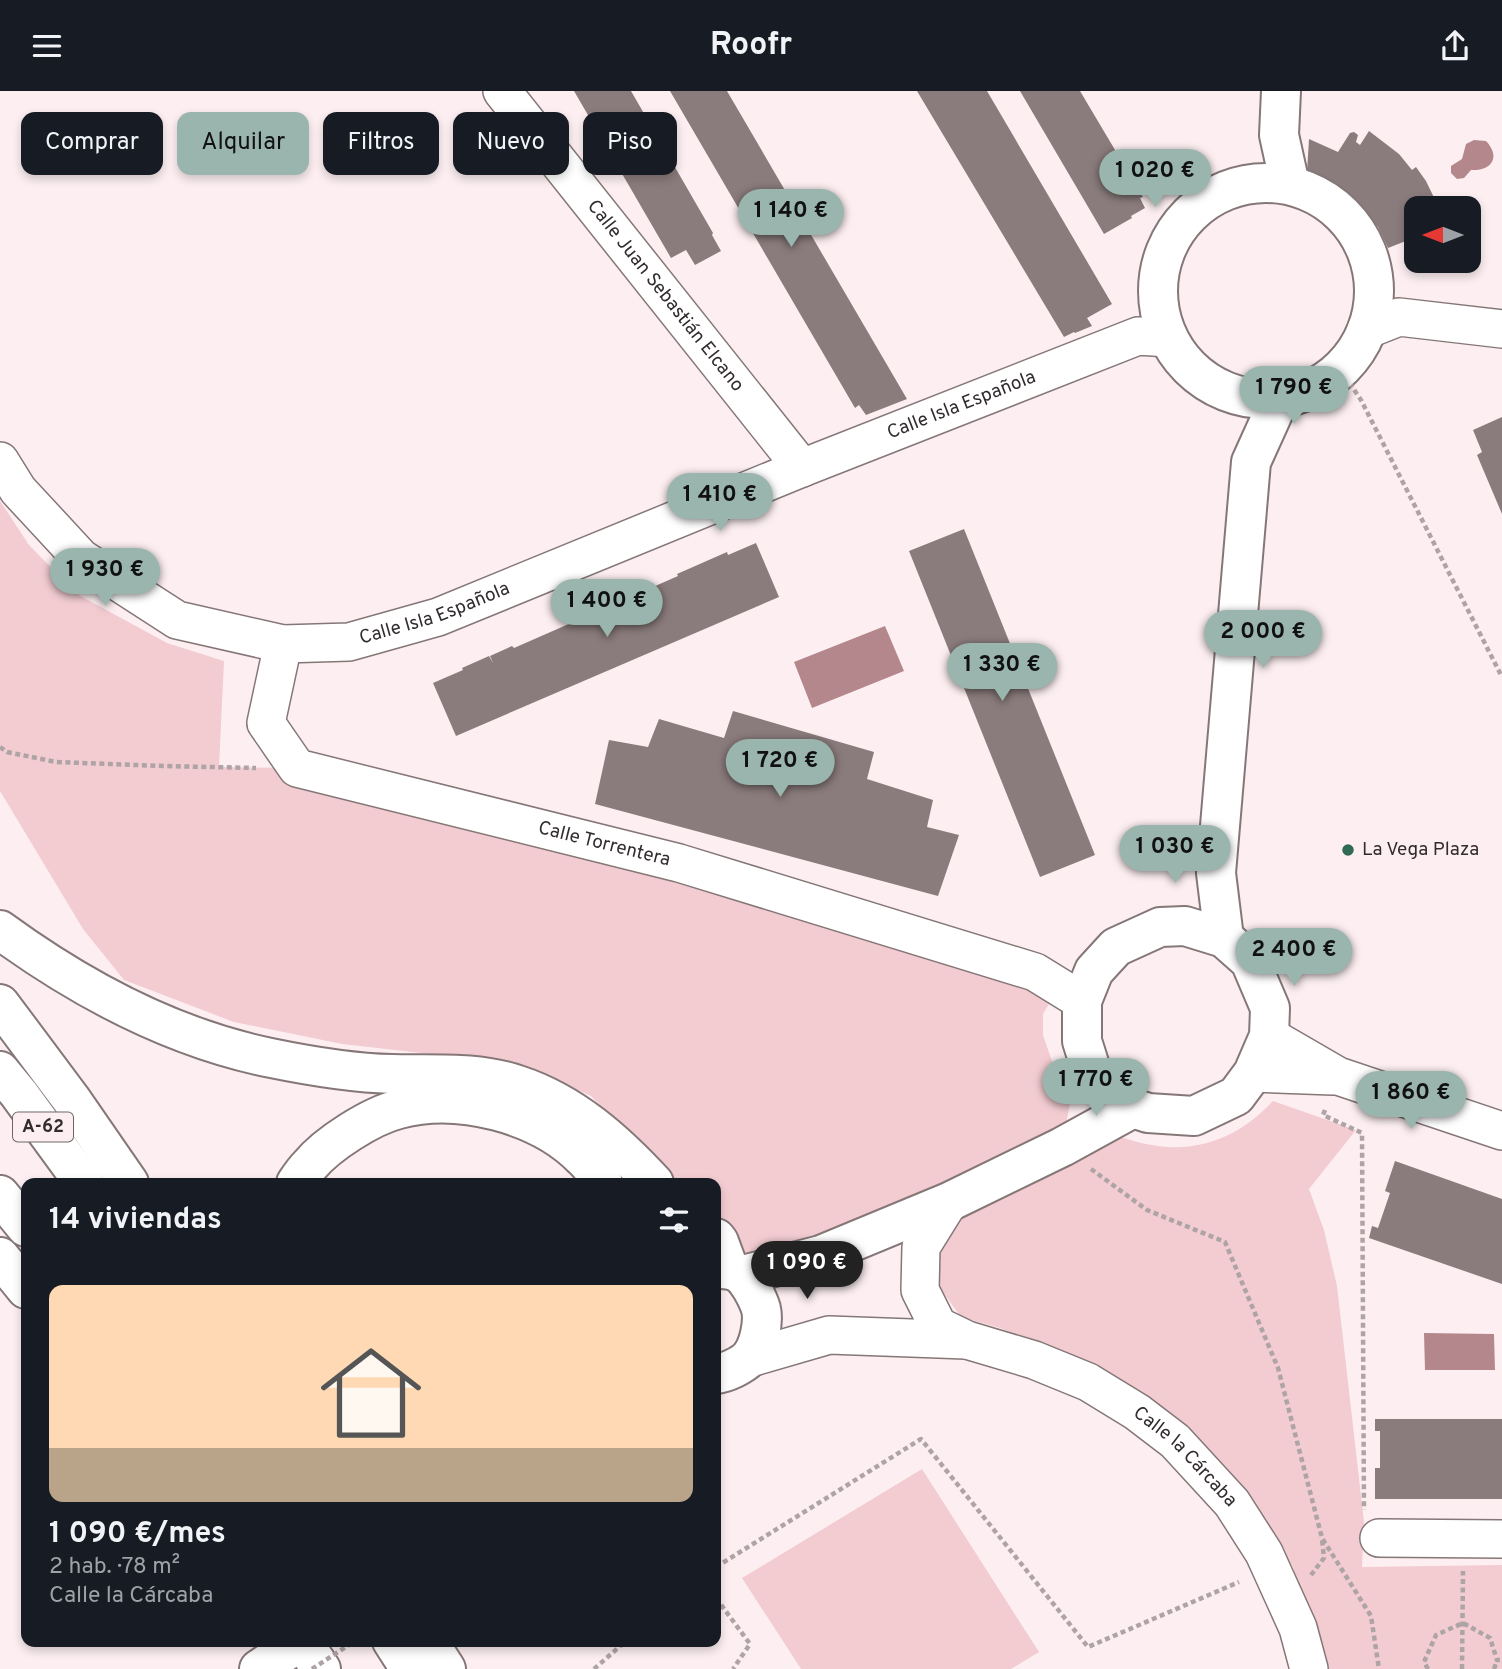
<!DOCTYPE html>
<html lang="es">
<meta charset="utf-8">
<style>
body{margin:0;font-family:Overpass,sans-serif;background:#242831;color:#f1f3f6;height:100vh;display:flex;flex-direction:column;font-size:26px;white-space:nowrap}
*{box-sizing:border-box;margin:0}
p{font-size:23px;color:#9ea1a6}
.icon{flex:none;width:38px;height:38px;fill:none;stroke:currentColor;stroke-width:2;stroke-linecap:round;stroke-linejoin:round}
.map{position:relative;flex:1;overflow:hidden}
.panel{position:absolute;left:21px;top:1087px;width:700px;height:469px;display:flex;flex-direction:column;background:#171b24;border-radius:14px;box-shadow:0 4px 10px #0003}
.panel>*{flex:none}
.banner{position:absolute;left:21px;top:21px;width:700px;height:63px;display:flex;gap:14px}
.needle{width:46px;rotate:270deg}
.fabs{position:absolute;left:1404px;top:105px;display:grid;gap:14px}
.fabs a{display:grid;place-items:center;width:77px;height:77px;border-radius:14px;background:#171b24;box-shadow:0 4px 10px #0003;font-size:35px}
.price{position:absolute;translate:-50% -60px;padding:0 16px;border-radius:24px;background:#9ab5ad;color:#111;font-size:23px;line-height:46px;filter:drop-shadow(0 2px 4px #0008)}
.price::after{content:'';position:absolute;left:50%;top:42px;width:21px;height:16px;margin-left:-10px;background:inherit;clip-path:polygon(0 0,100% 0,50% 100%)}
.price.selected{background:#222;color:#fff}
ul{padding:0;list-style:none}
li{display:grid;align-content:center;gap:14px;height:371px;padding:0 28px}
li span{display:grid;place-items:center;height:217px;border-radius:14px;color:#555}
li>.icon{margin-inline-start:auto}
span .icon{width:126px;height:126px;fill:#fffc;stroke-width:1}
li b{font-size:30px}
h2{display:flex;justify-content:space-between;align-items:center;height:84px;padding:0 28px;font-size:30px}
.chip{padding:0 24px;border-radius:14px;background:#171b24;box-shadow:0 4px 10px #0003;font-size:24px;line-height:63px}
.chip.selected{background:#9ab5ad;color:#111}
header{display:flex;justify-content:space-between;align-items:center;height:91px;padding:0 28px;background:#171b24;font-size:32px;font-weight:700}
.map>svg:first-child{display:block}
.green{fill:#f2ccd1}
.water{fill:#b4878d}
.building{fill:#8a7b7c}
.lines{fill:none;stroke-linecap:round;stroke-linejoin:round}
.street-casing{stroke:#857778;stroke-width:40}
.secondary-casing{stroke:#857778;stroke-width:42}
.highway-casing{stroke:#857778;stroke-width:42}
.path{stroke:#aea3a5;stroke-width:4.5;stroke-dasharray:5 3.5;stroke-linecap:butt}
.street{stroke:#fff;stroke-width:37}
.secondary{stroke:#fff;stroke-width:38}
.highway{stroke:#fff;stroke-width:38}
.path-bridge{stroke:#aea3a5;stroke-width:4.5;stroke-dasharray:5 3.5;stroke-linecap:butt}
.poi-dot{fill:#306a54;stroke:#fdeff1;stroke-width:2.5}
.labels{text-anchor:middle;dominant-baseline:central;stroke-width:5;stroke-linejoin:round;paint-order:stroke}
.shield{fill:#fdeff1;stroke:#6f6668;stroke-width:2}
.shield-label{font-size:18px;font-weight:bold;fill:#322c2d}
.street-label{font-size:19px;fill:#322c2d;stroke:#fdeff1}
.poi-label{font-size:19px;fill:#322c2d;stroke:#fdeff1;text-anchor:start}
</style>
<header><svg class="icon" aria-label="menu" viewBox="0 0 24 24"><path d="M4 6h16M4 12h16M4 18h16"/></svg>Roofr<svg class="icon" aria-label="share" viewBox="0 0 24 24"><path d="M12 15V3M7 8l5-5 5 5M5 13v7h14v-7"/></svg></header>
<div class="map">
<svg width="1502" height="1578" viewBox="0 0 1502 1578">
<rect width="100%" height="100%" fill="#fdeff1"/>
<g class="green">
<path d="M0,410L29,454L77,503L167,552L224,570L219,676L297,677L1059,896L1043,923V944L1053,973L1071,1006L1062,1056L743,1184L716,1147V1092H669L648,1063L591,1005L518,973L342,953L234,931L124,889L83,838L0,700Z"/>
<path d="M1273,1010L1356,1039L1309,1098L1324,1139L1337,1195L1364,1431L1362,1476L1502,1474V1578H1324L1293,1476L1259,1419L1225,1375L1196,1346L1156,1312L1118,1287L1089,1273L1034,1250L1000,1237L961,1226L937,1193L938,1151L966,1121L1118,1045C1178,1067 1229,1057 1273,1010Z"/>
<path d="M922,1378L1039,1561L1011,1578H801L742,1487Z"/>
</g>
<g class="water">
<path d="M1474,49L1486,50C1501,66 1492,80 1471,79L1464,87L1457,88L1451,82V75L1462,68L1466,53Z"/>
<path d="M885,535L904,580L812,617L794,571Z"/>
<path d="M1424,1242L1494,1243L1495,1279H1425Z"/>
</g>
<g class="building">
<path d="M574,0H631L713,142L712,144L721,160L695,174L686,159L671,167Z"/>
<path d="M670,0H727L907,308L866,324L859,314L855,317Z"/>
<path d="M917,0H987L1112,213L1087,227L1092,235L1075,242L1074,241L1064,246Z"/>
<path d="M1020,0H1080L1143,106L1140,107L1145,117L1131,125L1132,127L1104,143Z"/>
<path d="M1369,40L1399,63L1412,79L1416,76L1426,90L1439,117H1416V146L1388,157L1378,136L1355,110L1341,99L1307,81L1309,48L1338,61L1350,42L1354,41L1358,44L1356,51L1360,54Z"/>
<path d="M1502,326V423L1477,364L1482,361L1473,339Z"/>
<path d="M964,438L1095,764L1040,786L909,460Z"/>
<path d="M756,452L779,506L456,645L433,592L463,579L462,577L489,565L493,572L490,565L512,555L514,557L571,532L570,530L597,518L602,525L598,517L620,508L621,510L678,485L677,483L727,461L728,464Z"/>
<path d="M733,620L874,661L867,688L933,709L927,736L959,744L938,805L595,713L609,649L648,656L659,628L724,647Z"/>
<path d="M1395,1070L1502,1108V1193L1369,1147L1372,1135L1378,1137L1390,1102L1385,1100Z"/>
<path d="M1375,1328H1502V1408H1375V1377H1380V1340H1375Z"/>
</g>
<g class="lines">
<defs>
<g id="street">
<path id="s1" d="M502,0L802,377"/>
<path d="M1366,239L1399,226L1502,238"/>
<path id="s2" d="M0,370L18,399L81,467L177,529L283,553L349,551L438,526L802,377L1138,245L1169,247"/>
<path id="s3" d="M283,553L266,632L297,677L679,772L1035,881L1082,910"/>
<path d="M1269,945L1338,985L1502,1040"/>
<path d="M1253,982L1333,985"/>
<path id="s4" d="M949,1111L921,1156L920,1199L938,1235L967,1249L1034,1269L1088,1291L1137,1321L1175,1350L1232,1412L1264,1462L1298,1537L1309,1578"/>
<path d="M750,1267L829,1244L966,1249"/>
<path d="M1379,1447L1502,1448"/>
</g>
<g id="secondary">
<path d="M1281,0L1279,44L1290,94"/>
<circle cx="1266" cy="200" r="108"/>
<path d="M1185,835L1224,847L1250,870L1270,917L1269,945L1253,982L1236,1005L1194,1025L1148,1022L1133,1017L1094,988L1082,950V910L1094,880L1116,856L1160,836Z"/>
<path d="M1224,847L1216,782L1251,371L1280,307"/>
<path d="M743,1184L821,1164L949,1111L1062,1056L1133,1017"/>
<path d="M716,1283C726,1282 743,1274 750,1266C759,1255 764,1231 761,1218C759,1211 756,1205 752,1198C743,1184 739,1179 721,1178"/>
<path d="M259,1578L301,1550"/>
</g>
<g id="highway">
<path d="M0,839C81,898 172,947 271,967C310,975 351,982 392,983C434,984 477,980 518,994C573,1012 616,1051 654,1092"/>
<path d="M0,913L71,1008L129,1092"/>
<path d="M0,980L19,1003L84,1092"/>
<path d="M296,1092C300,1086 304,1080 309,1075C327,1053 371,1025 399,1018C458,1002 540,1023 583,1067C591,1074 597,1084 603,1092"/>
<path d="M0,1104L26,1136"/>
<path d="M716,1147L719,1151L729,1178"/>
<path d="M0,1166L26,1198"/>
<path d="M302,1550L321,1578"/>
<path d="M392,1550L410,1578"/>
<path d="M428,1550L446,1578"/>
</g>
</defs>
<use href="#street" class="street-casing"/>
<use href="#secondary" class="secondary-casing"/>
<use href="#highway" class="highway-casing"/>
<g class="path">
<path d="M1340,278L1361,309L1502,586"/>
<path d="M0,656L7,661L56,671L163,675L256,677"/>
<path d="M1325,1019L1323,1024L1362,1042L1364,1419"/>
<path d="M1091,1078L1147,1119L1225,1151L1278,1277L1322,1447L1371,1525L1379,1578"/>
<path d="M716,1476L921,1348L1088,1556L1239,1491"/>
<path d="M1311,1484L1324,1467L1322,1448"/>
<path d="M716,1507L750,1553L733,1578"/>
<path d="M594,1578L626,1550"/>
<path d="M1428,1578L1424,1571L1436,1544L1463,1532L1490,1547L1497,1569H1502"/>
<path d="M1462,1578L1463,1480"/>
<path d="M1494,1578L1497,1569"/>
</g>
<use href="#street" class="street"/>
<use href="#secondary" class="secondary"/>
<use href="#highway" class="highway"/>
<path class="path-bridge" d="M312,1578L355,1550"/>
</g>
<circle class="poi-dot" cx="1348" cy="759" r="7"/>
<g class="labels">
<rect class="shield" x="13" y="1021.5" width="60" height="29" rx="5"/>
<g class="shield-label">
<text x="43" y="1036">A-62</text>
</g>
<g class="street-label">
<text stroke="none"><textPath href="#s1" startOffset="262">Calle Juan Sebastián Elcano</textPath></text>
<text stroke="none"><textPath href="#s2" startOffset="1073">Calle Isla Española</textPath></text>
<text stroke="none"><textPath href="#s2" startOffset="506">Calle Isla Española</textPath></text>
<text stroke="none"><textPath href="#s3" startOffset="452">Calle Torrentera</textPath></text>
<text stroke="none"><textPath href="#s4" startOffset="420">Calle la Cárcaba</textPath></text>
</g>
<g class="poi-label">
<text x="1362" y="759">La Vega Plaza</text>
</g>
</g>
</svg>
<div class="fabs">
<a><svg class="needle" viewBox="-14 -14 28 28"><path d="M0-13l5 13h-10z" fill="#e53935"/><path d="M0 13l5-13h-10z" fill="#9ea1a6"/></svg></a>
</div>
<b class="price" style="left:1155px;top:118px">1 020 €</b>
<b class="price" style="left:791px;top:158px">1 140 €</b>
<b class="price" style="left:1294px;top:335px">1 790 €</b>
<b class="price" style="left:720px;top:442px">1 410 €</b>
<b class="price" style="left:105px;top:517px">1 930 €</b>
<b class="price" style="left:607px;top:548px">1 400 €</b>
<b class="price" style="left:1263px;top:579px">2 000 €</b>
<b class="price" style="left:1002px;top:612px">1 330 €</b>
<b class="price" style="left:780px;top:708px">1 720 €</b>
<b class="price" style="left:1175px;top:794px">1 030 €</b>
<b class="price" style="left:1294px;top:897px">2 400 €</b>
<b class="price" style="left:1096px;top:1027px">1 770 €</b>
<b class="price" style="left:1411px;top:1040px">1 860 €</b>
<b class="price selected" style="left:807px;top:1210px">1 090 €</b>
<div class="banner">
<a class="chip">Comprar</a>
<a class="chip selected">Alquilar</a>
<a class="chip">Filtros</a>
<a class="chip">Nuevo</a>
<a class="chip">Piso</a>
</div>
<section class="panel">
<h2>14 viviendas<svg class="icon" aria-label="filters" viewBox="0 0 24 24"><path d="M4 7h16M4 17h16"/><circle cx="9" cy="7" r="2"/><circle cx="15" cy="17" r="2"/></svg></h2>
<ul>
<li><span style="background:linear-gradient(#ffd9b3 75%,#b9a48a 0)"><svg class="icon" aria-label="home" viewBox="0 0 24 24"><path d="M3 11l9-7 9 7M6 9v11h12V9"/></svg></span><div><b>1 090 €/mes</b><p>2 hab. · 78 m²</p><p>Calle la Cárcaba</p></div></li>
</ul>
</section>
</div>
